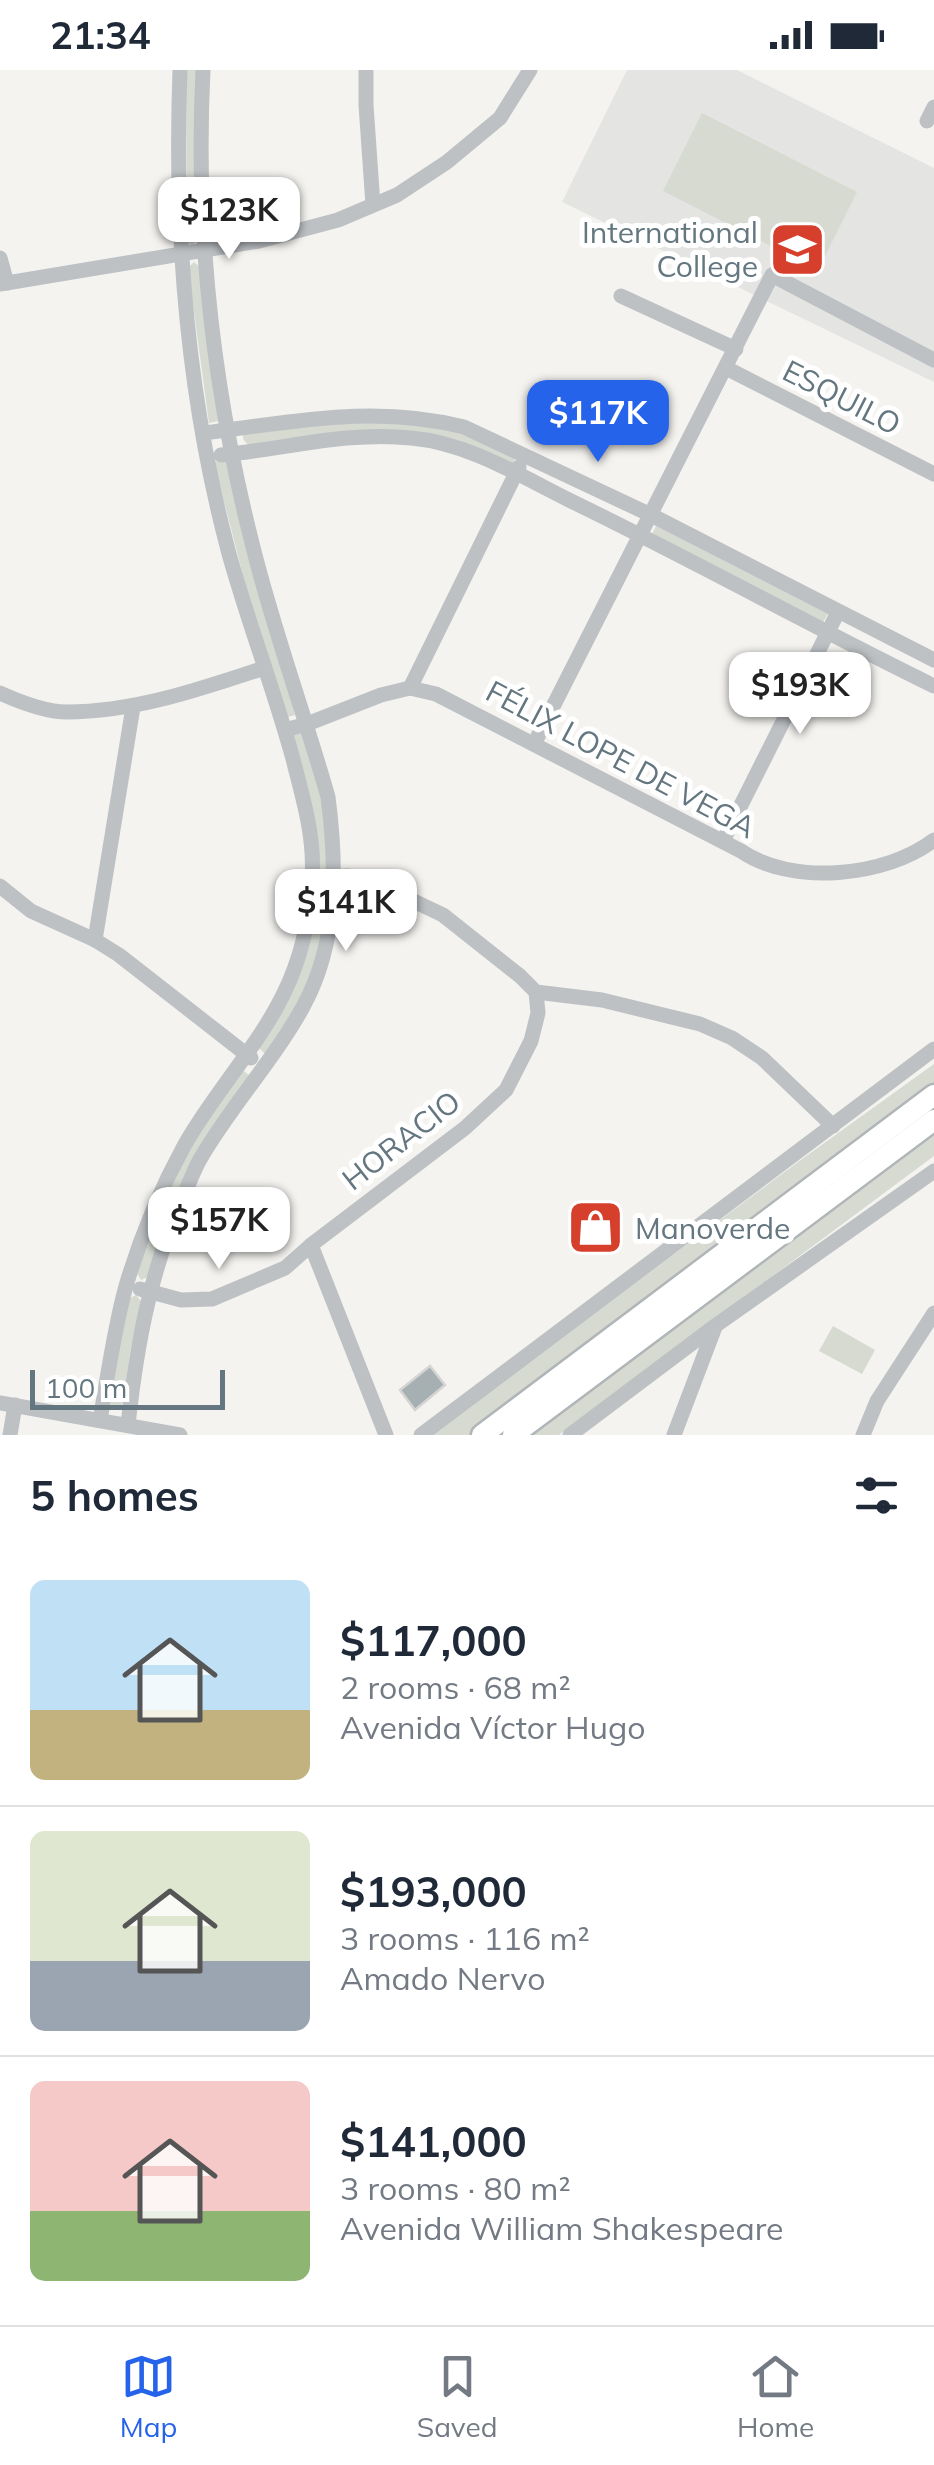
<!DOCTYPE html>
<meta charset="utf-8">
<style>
body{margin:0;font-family:Mulish,sans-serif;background:#f2f2f3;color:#1f2937;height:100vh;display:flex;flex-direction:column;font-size:38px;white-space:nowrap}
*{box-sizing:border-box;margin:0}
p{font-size:32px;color:#747a83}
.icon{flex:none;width:55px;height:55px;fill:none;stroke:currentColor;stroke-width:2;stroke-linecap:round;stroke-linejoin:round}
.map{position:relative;height:1365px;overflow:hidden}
.drawer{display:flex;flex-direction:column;background:#fff;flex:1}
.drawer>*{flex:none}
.scale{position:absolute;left:30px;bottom:25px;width:195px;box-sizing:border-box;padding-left:10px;border:5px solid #64767f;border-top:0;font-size:28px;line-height:35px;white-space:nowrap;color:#64767f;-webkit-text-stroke:8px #fff;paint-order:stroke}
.price{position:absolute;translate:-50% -85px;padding:0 22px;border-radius:20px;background:#fff;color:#222;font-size:32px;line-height:65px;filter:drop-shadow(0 2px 5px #0008)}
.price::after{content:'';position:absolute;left:50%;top:60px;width:30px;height:22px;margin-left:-15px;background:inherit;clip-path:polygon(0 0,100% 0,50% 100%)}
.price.selected{background:#2563eb;color:#fff}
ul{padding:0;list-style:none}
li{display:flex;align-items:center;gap:30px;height:250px;padding:0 30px}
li+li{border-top:2px solid #e0e1e3}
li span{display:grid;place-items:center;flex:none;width:280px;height:200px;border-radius:15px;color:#555}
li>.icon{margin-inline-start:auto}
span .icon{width:120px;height:120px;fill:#fffc;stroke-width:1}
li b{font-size:42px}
h2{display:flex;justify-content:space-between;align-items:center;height:120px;padding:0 30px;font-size:42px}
.status{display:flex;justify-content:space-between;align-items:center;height:70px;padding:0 50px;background:#fff;direction:ltr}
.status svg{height:28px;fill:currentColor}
.menu{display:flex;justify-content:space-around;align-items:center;height:140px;border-top:2px solid #e0e1e3;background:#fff;font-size:28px;color:#747a83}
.menu a{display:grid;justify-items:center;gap:5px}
.menu .selected{color:#2563eb}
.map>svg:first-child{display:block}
.built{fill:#e4e5e3}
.green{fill:#d6dad1}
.building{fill:#a6afb2;stroke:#d5d4d3;stroke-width:2.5}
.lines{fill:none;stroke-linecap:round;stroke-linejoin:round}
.major-casing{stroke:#b0b5b8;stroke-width:25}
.minor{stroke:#bdc1c4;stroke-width:15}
.major{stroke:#fff;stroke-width:20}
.labels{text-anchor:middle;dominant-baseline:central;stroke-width:10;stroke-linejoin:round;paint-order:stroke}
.poi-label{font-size:30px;fill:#64767f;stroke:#fff;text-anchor:end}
.street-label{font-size:30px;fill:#64767f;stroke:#fff}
</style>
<div class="status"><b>21:34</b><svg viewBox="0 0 49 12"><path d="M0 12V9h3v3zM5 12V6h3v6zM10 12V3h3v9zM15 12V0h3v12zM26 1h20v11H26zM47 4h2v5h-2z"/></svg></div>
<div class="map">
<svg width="934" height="1365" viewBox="0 0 934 1365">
<rect width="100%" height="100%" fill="#f4f3f0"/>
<path class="built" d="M627,0H737L934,98V312L562,132Z"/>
<g class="green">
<path d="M186,0H197L199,169L193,175H190L187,170Z"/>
<path d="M702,43L857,122L818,200L663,121Z"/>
<path d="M194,192L200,197L219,351L209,353L188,198Z"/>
<path d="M348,352H409L464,362L514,388L516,394L513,397L460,373L249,376L243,369V363Z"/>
<path d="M227,389L295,645L288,647L249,529L214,392Z"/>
<path d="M656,456L828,544L822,554L652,464Z"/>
<path d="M302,663C312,697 327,734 329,769C330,818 321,894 297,937C288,953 277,968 267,983H264L258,977L312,848L293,669L294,665Z"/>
<path d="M934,994V1014L473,1365H431L802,1089Z"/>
<path d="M244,1001L250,1006L196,1085L148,1207L141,1210L137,1203L156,1145L186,1080L240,1002Z"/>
<path d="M934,1056V1086L911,1103L559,1365H523Z"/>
<path d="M136,1225L141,1231L130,1282L123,1334L116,1338L110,1334L118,1280L130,1228Z"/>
<path d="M833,1256L875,1280L862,1304L819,1281Z"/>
</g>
<path class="building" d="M430,1296L445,1315L415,1340L400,1320Z"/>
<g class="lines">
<defs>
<g id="major">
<path d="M482,1365L934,1025"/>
<path d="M513,1365L934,1050"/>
</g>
</defs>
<use href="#major" class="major-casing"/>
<g class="minor">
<path d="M366,0V35L373,135"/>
<path d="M927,51L934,37"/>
<path d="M0,188L7,213"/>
<path d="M0,214L259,171L338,150L397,125L447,92L500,48L530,0"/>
<path d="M621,226L736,279"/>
<path d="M726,298L934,404"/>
<path d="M203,363C293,352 375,334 464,357L651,445L934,590"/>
<path d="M221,385C285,379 347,361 411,368C469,373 522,407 573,432C695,491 813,557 934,616"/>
<path d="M410,618L519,397"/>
<path d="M0,623C20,632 45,642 67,642C134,642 201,619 264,598"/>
<path d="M285,660L307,654L381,625L410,618L436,624L741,781C792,816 886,807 934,770"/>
<path d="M534,674L772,205L934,290"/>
<path d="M723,771L838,542"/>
<path d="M334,807L348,806L378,814L443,845L520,906L536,922L602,930L700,954L732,968L762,988L833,1056"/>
<path d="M0,816L31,841L95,870L119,885L251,988"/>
<path d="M95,870L133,637"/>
<path d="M311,1175L386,1365"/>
<path d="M140,1219L181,1230L212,1229L285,1198L311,1175L465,1058L506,1020L531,971L538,943L536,922"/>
<path d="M0,1333L180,1365"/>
<path d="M100,1350C108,1305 114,1259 126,1216C140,1168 160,1120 184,1076C213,1024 257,978 283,925C301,889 310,848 312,808C315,767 303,729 293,689C274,619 247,550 228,480C187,325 174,160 180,0"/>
<path d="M128,1355C137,1272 151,1197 186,1120C191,1109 195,1097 202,1086C232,1035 276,987 304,935C338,872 337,796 328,727C304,642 273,559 252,473C213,319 195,159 203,0"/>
<path d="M10,1365L15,1335"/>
<path d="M421,1365L934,979"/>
<path d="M570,1365L715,1256L934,1101"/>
<path d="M674,1365L715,1257"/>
<path d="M863,1365L877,1331L934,1243"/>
</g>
<use href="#major" class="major"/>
</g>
<defs>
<symbol id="school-square" viewBox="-11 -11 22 22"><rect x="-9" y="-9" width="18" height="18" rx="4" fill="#d73f2d" stroke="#fff"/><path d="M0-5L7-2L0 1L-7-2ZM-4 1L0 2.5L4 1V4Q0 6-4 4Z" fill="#fff"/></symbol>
<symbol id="shop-square" viewBox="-11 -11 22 22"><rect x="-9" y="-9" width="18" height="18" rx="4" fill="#d73f2d" stroke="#fff"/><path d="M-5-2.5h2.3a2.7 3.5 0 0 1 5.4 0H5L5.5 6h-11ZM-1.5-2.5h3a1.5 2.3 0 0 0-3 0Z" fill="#fff"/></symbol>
</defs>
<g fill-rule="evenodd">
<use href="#school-square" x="766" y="148" width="63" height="63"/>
<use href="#shop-square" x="564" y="1126" width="63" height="63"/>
</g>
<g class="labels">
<g class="poi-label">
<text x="758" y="162">International<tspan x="758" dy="34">College</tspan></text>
<text x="635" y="1158" text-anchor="start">Manoverde</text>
</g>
<g class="street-label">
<text transform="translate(842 327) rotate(27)">ESQUILO</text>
<text transform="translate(621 689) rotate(28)">FÉLIX LOPE DE VEGA</text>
<text transform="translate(401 1070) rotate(-38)">HORACIO</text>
</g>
</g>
</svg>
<div class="scale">100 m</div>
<b class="price" style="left:229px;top:192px">$123K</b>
<b class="price selected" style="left:598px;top:395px">$117K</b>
<b class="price" style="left:800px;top:667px">$193K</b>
<b class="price" style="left:346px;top:884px">$141K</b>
<b class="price" style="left:219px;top:1202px">$157K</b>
</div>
<section class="drawer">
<h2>5 homes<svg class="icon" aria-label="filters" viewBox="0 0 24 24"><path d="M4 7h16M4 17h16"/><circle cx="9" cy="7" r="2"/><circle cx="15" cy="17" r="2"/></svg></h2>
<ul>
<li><span style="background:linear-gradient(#bfe0f5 65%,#c2b280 0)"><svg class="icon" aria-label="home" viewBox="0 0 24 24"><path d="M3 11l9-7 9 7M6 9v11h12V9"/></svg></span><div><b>$117,000</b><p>2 rooms · 68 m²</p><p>Avenida Víctor Hugo</p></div></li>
<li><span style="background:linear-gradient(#dfe7d0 65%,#9aa5b1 0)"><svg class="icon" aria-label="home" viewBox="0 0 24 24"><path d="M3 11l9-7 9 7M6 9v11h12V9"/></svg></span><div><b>$193,000</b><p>3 rooms · 116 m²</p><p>Amado Nervo</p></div></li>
<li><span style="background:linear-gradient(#f6c9c9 65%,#8fb573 0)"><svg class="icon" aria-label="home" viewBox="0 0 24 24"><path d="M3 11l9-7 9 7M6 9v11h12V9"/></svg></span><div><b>$141,000</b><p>3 rooms · 80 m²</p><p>Avenida William Shakespeare</p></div></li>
</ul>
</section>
<nav class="menu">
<a class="selected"><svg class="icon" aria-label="map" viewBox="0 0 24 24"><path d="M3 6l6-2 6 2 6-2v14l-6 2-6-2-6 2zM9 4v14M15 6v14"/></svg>Map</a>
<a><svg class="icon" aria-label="saved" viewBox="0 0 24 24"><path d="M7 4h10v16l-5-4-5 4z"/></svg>Saved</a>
<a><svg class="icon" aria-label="home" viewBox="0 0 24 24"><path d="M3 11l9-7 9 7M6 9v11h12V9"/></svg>Home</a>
</nav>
